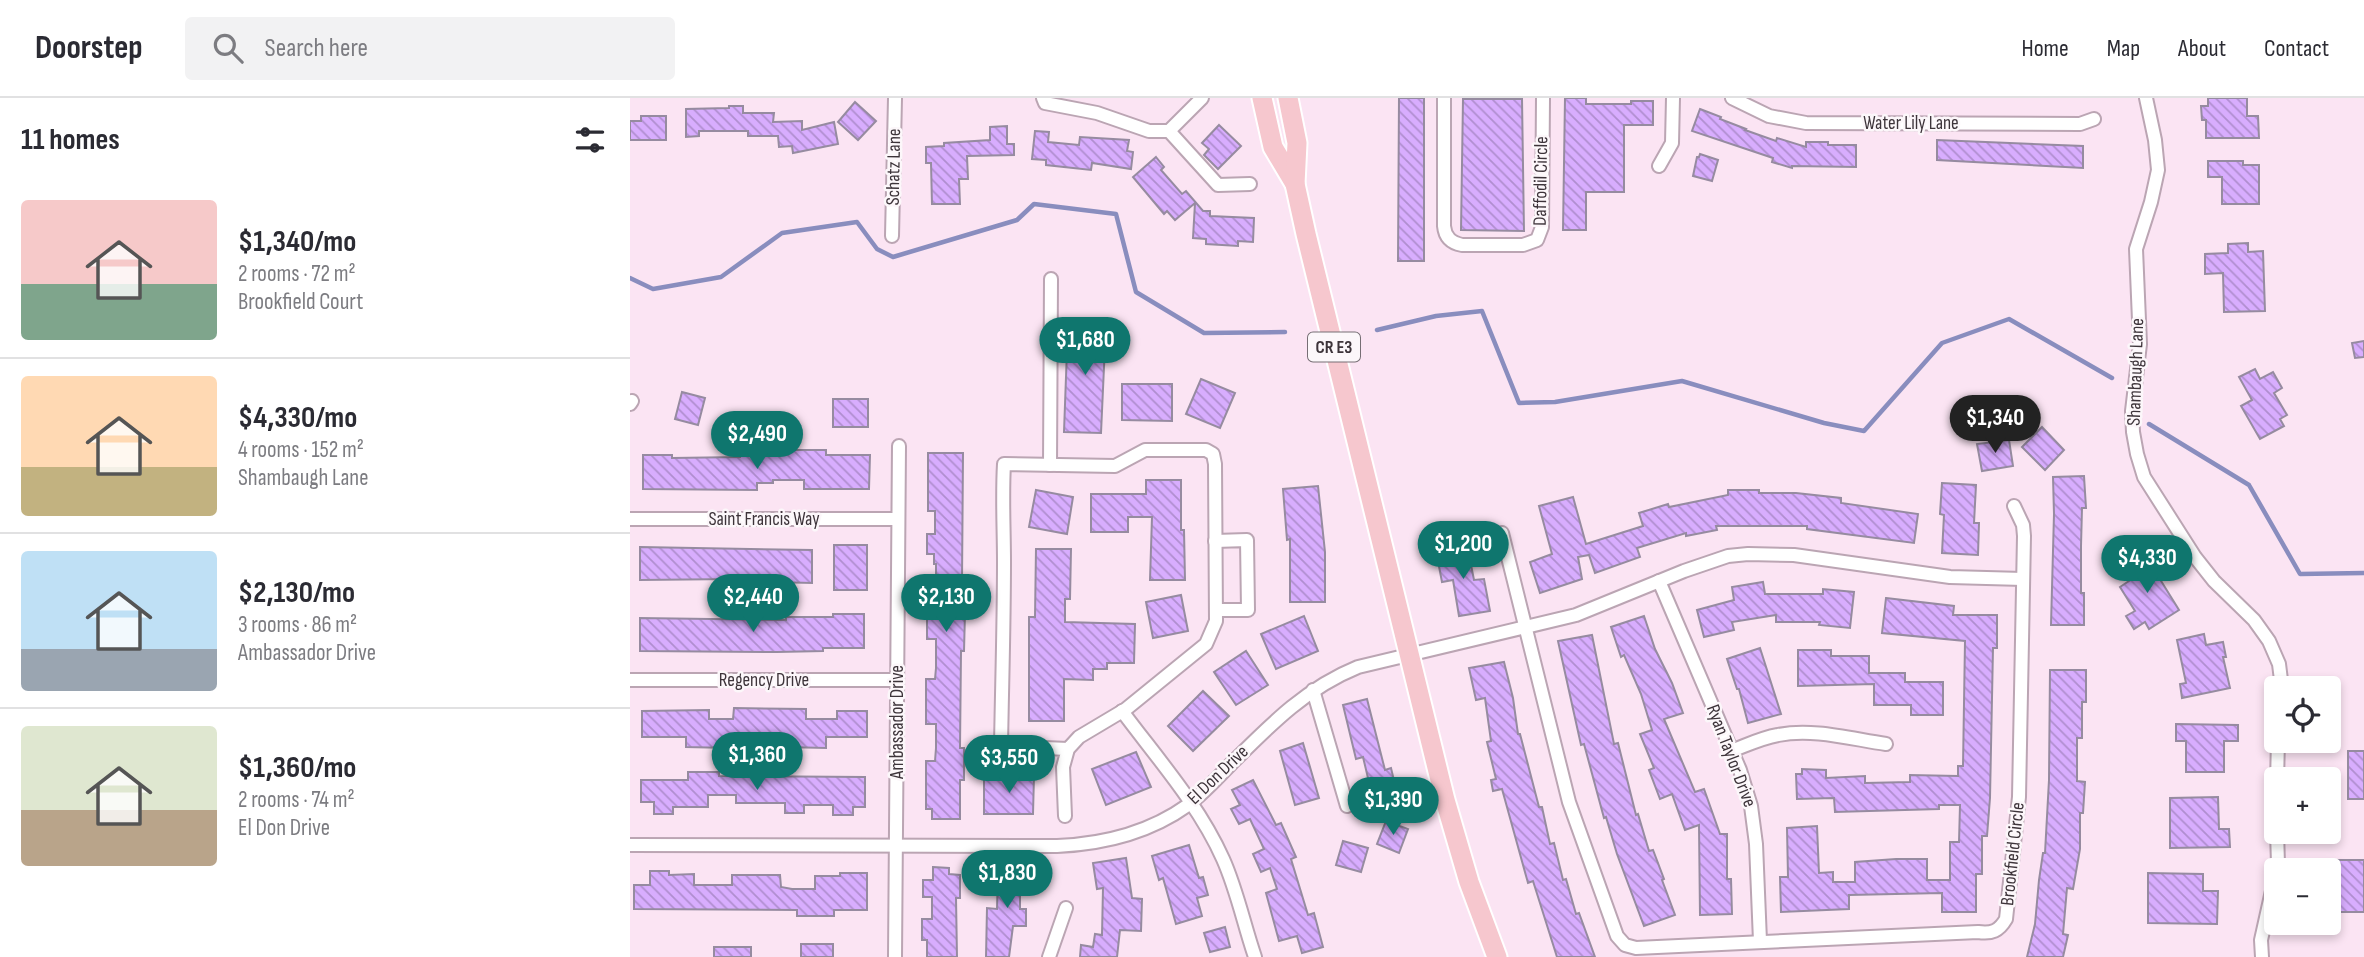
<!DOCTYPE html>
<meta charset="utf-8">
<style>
body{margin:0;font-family:"Sofia Sans Condensed",sans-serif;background:#f2f2f3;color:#2b2b33;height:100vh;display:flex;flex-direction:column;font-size:26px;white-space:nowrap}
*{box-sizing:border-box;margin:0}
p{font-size:23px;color:#7c7c81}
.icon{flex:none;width:38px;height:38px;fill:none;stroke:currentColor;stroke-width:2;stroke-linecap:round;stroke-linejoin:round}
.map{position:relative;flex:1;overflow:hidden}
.panel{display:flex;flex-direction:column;background:#fff;width:630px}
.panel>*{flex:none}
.fabs{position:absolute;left:1634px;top:578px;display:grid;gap:14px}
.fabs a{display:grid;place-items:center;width:77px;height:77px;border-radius:7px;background:#fff;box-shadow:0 4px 10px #0003;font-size:35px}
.price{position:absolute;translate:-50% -60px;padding:0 16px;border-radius:24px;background:#0f766e;color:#fff;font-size:23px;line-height:46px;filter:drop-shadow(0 2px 4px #0008)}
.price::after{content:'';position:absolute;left:50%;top:42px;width:21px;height:16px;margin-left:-10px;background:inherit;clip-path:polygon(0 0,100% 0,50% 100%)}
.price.current{background:#222;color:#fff}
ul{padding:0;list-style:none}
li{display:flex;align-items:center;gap:21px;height:175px;padding:0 21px}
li+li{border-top:2px solid #e1e1e2}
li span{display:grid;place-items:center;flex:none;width:196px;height:140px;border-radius:7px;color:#555}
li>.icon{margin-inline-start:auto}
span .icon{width:84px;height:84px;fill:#fffc;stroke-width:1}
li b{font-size:30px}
h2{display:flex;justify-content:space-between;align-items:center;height:84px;padding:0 21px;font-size:30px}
header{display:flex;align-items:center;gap:42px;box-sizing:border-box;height:98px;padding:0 35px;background:#fff;border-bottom:2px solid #e1e1e2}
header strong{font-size:33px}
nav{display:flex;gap:38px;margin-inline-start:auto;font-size:24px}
.search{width:490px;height:63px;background:#f2f2f3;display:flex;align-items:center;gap:18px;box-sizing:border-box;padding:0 24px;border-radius:7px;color:#7c7c81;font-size:26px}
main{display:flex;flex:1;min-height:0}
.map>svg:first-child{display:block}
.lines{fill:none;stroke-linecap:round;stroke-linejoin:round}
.stream{stroke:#898dbe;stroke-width:4.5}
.building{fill:url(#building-back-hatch);stroke:#968ba0;stroke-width:2}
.street-casing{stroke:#bba5b3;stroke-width:16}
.primary-casing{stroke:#fff;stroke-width:23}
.street{stroke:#fff;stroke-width:12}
.primary{stroke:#f6c7ce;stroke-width:19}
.labels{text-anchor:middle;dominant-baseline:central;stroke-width:5;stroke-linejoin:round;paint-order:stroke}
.shield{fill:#fcf7fa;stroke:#766e74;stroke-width:2}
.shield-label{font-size:18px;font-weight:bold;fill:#3d343a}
.street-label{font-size:19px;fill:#3d343a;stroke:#fcf7fa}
</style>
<header>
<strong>Doorstep</strong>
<div class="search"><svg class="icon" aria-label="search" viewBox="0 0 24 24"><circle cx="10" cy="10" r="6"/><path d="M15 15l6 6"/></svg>Search here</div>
<nav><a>Home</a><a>Map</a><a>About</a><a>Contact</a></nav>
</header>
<main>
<section class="panel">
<h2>11 homes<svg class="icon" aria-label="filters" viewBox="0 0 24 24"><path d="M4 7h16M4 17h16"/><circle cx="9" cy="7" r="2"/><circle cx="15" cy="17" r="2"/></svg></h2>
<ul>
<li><span style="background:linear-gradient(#f6c9c9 60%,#7fa58c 0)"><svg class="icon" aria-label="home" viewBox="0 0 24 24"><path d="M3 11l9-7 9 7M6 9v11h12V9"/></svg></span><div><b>$1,340/mo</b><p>2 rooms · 72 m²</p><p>Brookfield Court</p></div></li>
<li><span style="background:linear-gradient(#ffd9b3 65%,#c2b280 0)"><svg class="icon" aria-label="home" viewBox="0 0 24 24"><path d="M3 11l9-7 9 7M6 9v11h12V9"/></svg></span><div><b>$4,330/mo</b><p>4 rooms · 152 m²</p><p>Shambaugh Lane</p></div></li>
<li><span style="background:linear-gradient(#bfe0f5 70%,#9aa5b1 0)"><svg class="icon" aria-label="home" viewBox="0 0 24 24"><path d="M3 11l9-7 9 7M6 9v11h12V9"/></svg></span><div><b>$2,130/mo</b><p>3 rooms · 86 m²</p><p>Ambassador Drive</p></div></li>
<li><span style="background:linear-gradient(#dfe7d0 60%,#b9a48a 0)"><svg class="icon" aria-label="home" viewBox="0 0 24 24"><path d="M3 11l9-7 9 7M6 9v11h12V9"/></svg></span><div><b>$1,360/mo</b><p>2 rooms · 74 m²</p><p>El Don Drive</p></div></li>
</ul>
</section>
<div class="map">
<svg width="1734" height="859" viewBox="0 0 1734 859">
<defs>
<pattern id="building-back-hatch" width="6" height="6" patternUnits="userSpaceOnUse" patternTransform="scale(1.75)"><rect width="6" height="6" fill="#d8adfe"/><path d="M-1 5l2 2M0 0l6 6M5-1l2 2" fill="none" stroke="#b08ecf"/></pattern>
</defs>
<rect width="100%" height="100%" fill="#fbe4f3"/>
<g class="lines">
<g class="stream">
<path d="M0,180L23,191L91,179L152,135L227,124L247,151L263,159L387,122L404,106L486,116L506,194L574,235L655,234"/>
<path d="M747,232L806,218L852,213L889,305L925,304L1052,283L1194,325L1234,333L1312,245L1379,221L1482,280"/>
<path d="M1519,326L1619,387L1670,476L1734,475"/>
</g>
</g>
<g class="building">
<path d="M769,0H794V163H768Z"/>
<path d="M935,0H956V6H1001V3H1023V27H994V94H956V132H933Z"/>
<path d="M1578,0H1617V18H1628L1629,40H1576V22H1572L1571,8H1578Z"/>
<path d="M833,1H892L894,133L831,132Z"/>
<path d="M225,4L246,23L228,42L208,24Z"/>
<path d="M99,8H113V15H144L143,24L172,23V32L204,24L208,46L163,55L162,48L149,49L148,38H118V33H69V38L56,39V11L99,10Z"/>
<path d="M1070,11L1091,19L1090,21L1116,31L1115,32L1146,43L1147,40L1176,49V44H1198V47H1226V69L1162,68V70L1142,64L1143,60L1062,33Z"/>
<path d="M11,18H36V42H0V23H11Z"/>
<path d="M589,27L611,48L588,71L574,57L579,51L572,45Z"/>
<path d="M377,28V46H384V57L337,58L338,81H329L330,106H302L301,65H296V49L314,48V45L360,42V29Z"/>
<path d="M405,33L419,34L418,44L449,47L450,39L499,42L497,53L503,54L501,71L462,65L461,72L416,67V62L402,61Z"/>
<path d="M1307,42L1453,48V70L1307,62Z"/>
<path d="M1070,56L1088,62L1082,83L1063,78L1067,59H1069Z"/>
<path d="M526,59L534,69L531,72L552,96L556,93L573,113H580V118L624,120L623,144L608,143V148L576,146V141L563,140L565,105L545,122L537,113L534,116L503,79Z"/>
<path d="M1578,63H1613V67H1629V106H1592V79H1578Z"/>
<path d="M1618,145V154L1633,153L1635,213L1594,214L1593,175L1575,176V156L1598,155V146Z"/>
<path d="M438,224L476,225L471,335L434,334Z"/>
<path d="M1734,243V259L1725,260L1722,245Z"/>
<path d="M1625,271L1630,281L1643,274L1652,290L1644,295L1657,317L1650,321L1654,328L1630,341L1611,308L1622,302L1609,279Z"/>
<path d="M571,281L605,295L590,330L556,316Z"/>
<path d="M492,286H542V323L492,322Z"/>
<path d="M52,294L75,300L68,327L45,321Z"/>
<rect x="203" y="301" width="35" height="28"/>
<path d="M1412,329L1434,352L1415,372L1392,349Z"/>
<path d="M1379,342L1383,368L1352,373L1347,346Z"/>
<path d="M155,352H196V357H240L239,391H174V382H143V385H127V392L13,391V357H42V360L110,359V357H155Z"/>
<path d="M298,355H333L332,483H335V515L334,553H331L330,650H334V682H330V721H302V711H296V663H305L306,650V626H296V581H305L306,570V541H297V496H306V466H304V456H297V436H305V413H298Z"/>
<path d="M1454,378L1456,410H1452L1451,448V495H1454V527H1421L1424,416L1423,379Z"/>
<path d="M516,382H551V432H554L555,482H520L522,419H498V434H461V396H516Z"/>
<path d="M1312,385L1346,387L1344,425H1349L1348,457L1312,455L1314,417L1310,416Z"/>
<path d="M688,388L695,454V504H660V441L657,442L653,391Z"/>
<path d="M406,392L443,399L437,436L399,429Z"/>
<path d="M1098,392H1129V395H1166L1211,400V405L1288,416L1284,445L1177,431V428H1086L1087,432L1056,438V435L1007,450L1010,459L965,475L959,457L948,459L952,481L910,495L900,464L922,456L909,408L943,399L956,446L1013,428L1009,415L1038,406L1039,409L1098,397Z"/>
<rect x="204" y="447" width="33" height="45"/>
<path d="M837,447L844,482L854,481L860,513L829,518L823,482L812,484L806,453Z"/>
<path d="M10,449L182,452V485L104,483V481L10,482Z"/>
<path d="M406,451H441L440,501H435V524L505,526L504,565H477V571H463V582L434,581V623H399V519H405Z"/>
<path d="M1515,457L1549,512L1519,531L1515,524L1504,531L1496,518L1505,513L1490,489L1499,483L1492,471Z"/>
<path d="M1133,484L1135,496H1193V491L1224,494L1220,530L1189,527L1190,524H1146V517L1102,524L1104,532L1074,539L1067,512L1104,502L1102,489Z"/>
<path d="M551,497L558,533L523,540L516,504Z"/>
<path d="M1256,500L1324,508L1323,517H1367V550H1363L1360,700L1357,738H1352V776H1346V814H1312V795L1219,797V811L1151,814L1150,779H1158L1157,730L1187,728L1189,775L1203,774V784H1225V764L1266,761H1297V782H1320V744H1329L1330,707H1309V711L1205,714L1204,700L1167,701L1166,676H1172V671L1196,672V680L1235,678V685L1280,684V677L1328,678V668H1333L1335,543L1252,535Z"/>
<path d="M203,516H234V550H193V553L147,554L10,553V520L156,522V519H203Z"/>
<path d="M674,518L688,553L646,571L631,536Z"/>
<path d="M1014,518L1025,551L1042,585L1053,615L1034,621L1065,694L1074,691L1090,736H1097V781H1101L1102,816L1070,817L1069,727L1055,732L1042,696L1030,701L1019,672L1024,670L1010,636L1022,632L1011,596L994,557L991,559L981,529Z"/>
<path d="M1574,536L1576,547L1593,544L1596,559H1593L1600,590L1552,600L1550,586L1556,585L1547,542Z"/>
<path d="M962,537L984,646L988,645L1006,717L1008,716L1019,753L1023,752L1034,781L1032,782L1045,817L1014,828L987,756L976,719L974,720L954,646L951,647L928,543Z"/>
<path d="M1130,550L1151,616L1118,625L1109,591H1107L1097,561Z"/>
<path d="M1168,552H1201V558H1239V575H1275V584H1313V617H1281V607H1244V586L1168,588Z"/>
<path d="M616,553L638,587L606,607L584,574Z"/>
<path d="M874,564L883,600L888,636H890L909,709H912L920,746L924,745L933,782L936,781L946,816L949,815L965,859H927L903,783L898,785L872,691L863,693L861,682L866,681L857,644L861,643L855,600L846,602L839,570Z"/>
<path d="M1420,572H1456V604H1452V640H1447V683L1455,684L1453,715H1450V751L1443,791L1437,790L1433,836L1438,837L1433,859H1397L1405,826L1409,782L1413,755H1415L1419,682Z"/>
<path d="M573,593L599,618L563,653L538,628Z"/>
<path d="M737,601L755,672L761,670L767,695L743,701L733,659L726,661L713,607Z"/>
<path d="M104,610L176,611V621H207V613H237V639H196V650L154,649V643H99V650L56,649V639H12V613L79,612V621H103Z"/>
<path d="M1546,626L1608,627V643H1594V674H1556V643H1546Z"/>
<path d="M673,645L689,700L665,707L650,653Z"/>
<rect x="1718" y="653" width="16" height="48"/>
<path d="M506,654L521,689L476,707L462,671Z"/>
<path d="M58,674H89V678L235,679V709H223V717H203V707H174V715H155V705H106V697H78V709H43V716H24V704H11V682H58Z"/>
<path d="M354,678H404L403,716H354Z"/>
<path d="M623,682L646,727L651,725L666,759L661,761L678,817L684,815L693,849L672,855L667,838L649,843L636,795L647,791L640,770L631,774L623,756L634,751L620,721L609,726L601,711L610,707L602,692Z"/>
<path d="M1588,699L1589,731H1599L1600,749L1540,750V700Z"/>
<path d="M756,723L778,731L769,755L747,746Z"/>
<path d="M713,743L738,750L731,774L706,767Z"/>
<path d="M559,747L569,780L573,779L578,797L567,800L572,818L546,826L533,780L529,782L522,758Z"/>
<path d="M496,760L502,800L512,801L511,833L490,832L487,859H450L451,847L463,849L465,836L472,837L473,790L467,791L463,765Z"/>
<path d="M1703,762H1734V814H1709V806H1703Z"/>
<path d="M378,768H404L403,788H390V811H396V828H383L379,859H356L357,810L367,811L368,774H377Z"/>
<path d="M303,769L319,770V776L330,777V800H326L327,859H297V842H292V821H302V799H293V782H303Z"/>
<path d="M20,773H39V777L64,776V787H102V777H150L151,789L162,791H185V778H210V775H237V812H204V818H167V812L4,811V787H20Z"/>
<path d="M1518,775L1573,776V793H1588L1587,826L1518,825Z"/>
<path d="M595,829L600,849L580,854L574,835Z"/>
<rect x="171" y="846" width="32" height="13"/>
<rect x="84" y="849" width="37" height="10"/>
</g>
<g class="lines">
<defs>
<g id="street">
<path d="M413,0L415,5L467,15L519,33H539L572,0"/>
<path d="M814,0V128C815,139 821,145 832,147H893L907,142L912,129L913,0"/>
<path d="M1102,0L1139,18L1176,25L1450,26L1464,21"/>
<path d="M1516,0L1525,42L1528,72L1521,104L1506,151L1510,246L1502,313L1503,334L1507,356L1514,379L1565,459L1584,483L1624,522L1639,543L1649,566L1652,590"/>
<path d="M539,33L588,87L620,86"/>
<path d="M1029,68L1042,45L1043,0"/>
<path d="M262,138L265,0"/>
<path d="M0,306L2,303"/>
<path d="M420,367L421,181"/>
<path d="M0,421H268"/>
<path d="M872,435L939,704L987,838L995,847L1006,850L1348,834C1362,836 1369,833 1376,821L1389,699L1394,438L1393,427L1384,408"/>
<path d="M585,443L617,442L618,512H586"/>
<path d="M1029,483L1110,672L1121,708L1126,746L1130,843"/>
<path d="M0,582H267"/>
<path d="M683,592L717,708"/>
<path d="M492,613C527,660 569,707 593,761C607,792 614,827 625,859"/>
<path d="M1101,653C1117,647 1131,640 1148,637C1183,630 1221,641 1256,646"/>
<path d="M1647,684L1648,642"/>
<path d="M435,718L433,669L438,651L449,639L496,611L576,546L586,523L585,366L583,356L576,352H515L485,368L374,366C372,399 374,431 374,464C374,525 372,587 371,648L438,651"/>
<path d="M0,747L427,748C475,746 519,735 558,707C574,695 587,680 601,666C640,627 676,590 728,569L946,517L1054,473L1098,458L1118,456L1164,457L1320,479L1393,481"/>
<path d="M265,859L269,348"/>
<path d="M419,859L436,810"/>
<path d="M1632,859L1631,842L1648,766L1647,733"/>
</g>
<g id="primary">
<path d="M632,0L643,49L665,86"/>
<path d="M658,0L667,45L665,86L676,136L815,702L839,784L867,859"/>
</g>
</defs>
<use href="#street" class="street-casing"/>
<use href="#primary" class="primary-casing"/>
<use href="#street" class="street"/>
<use href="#primary" class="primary"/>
</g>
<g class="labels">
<rect class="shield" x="678" y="234.5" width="52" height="29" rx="5"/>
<g class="shield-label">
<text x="704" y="249">CR E3</text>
</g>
<g class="street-label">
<text x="1281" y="25">Water Lily Lane</text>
<text transform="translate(264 69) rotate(-89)">Schatz Lane</text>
<text transform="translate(911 83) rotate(-89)">Daffodil Circle</text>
<text transform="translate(1506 274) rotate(-88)">Shambaugh Lane</text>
<text x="134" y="421">Saint Francis Way</text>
<text x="134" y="582">Regency Drive</text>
<text transform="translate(267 624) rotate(-90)">Ambassador Drive</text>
<text transform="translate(1101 658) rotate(69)">Ryan Taylor Drive</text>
<text transform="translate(588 677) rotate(-44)">El Don Drive</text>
<text transform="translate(1383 756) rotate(-84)">Brookfield Circle</text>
</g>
</g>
</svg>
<div class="fabs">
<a><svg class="icon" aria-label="locate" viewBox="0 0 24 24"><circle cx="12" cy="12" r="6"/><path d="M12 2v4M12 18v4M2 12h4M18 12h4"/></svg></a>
<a>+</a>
<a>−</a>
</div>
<b class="price" style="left:455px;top:279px">$1,680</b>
<b class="price current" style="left:1365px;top:357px">$1,340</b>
<b class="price" style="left:127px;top:373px">$2,490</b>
<b class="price" style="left:833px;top:483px">$1,200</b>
<b class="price" style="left:1517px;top:497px">$4,330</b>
<b class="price" style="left:123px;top:536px">$2,440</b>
<b class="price" style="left:316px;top:536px">$2,130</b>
<b class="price" style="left:127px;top:694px">$1,360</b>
<b class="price" style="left:379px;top:697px">$3,550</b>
<b class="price" style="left:763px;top:739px">$1,390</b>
<b class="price" style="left:377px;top:812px">$1,830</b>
</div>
</main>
